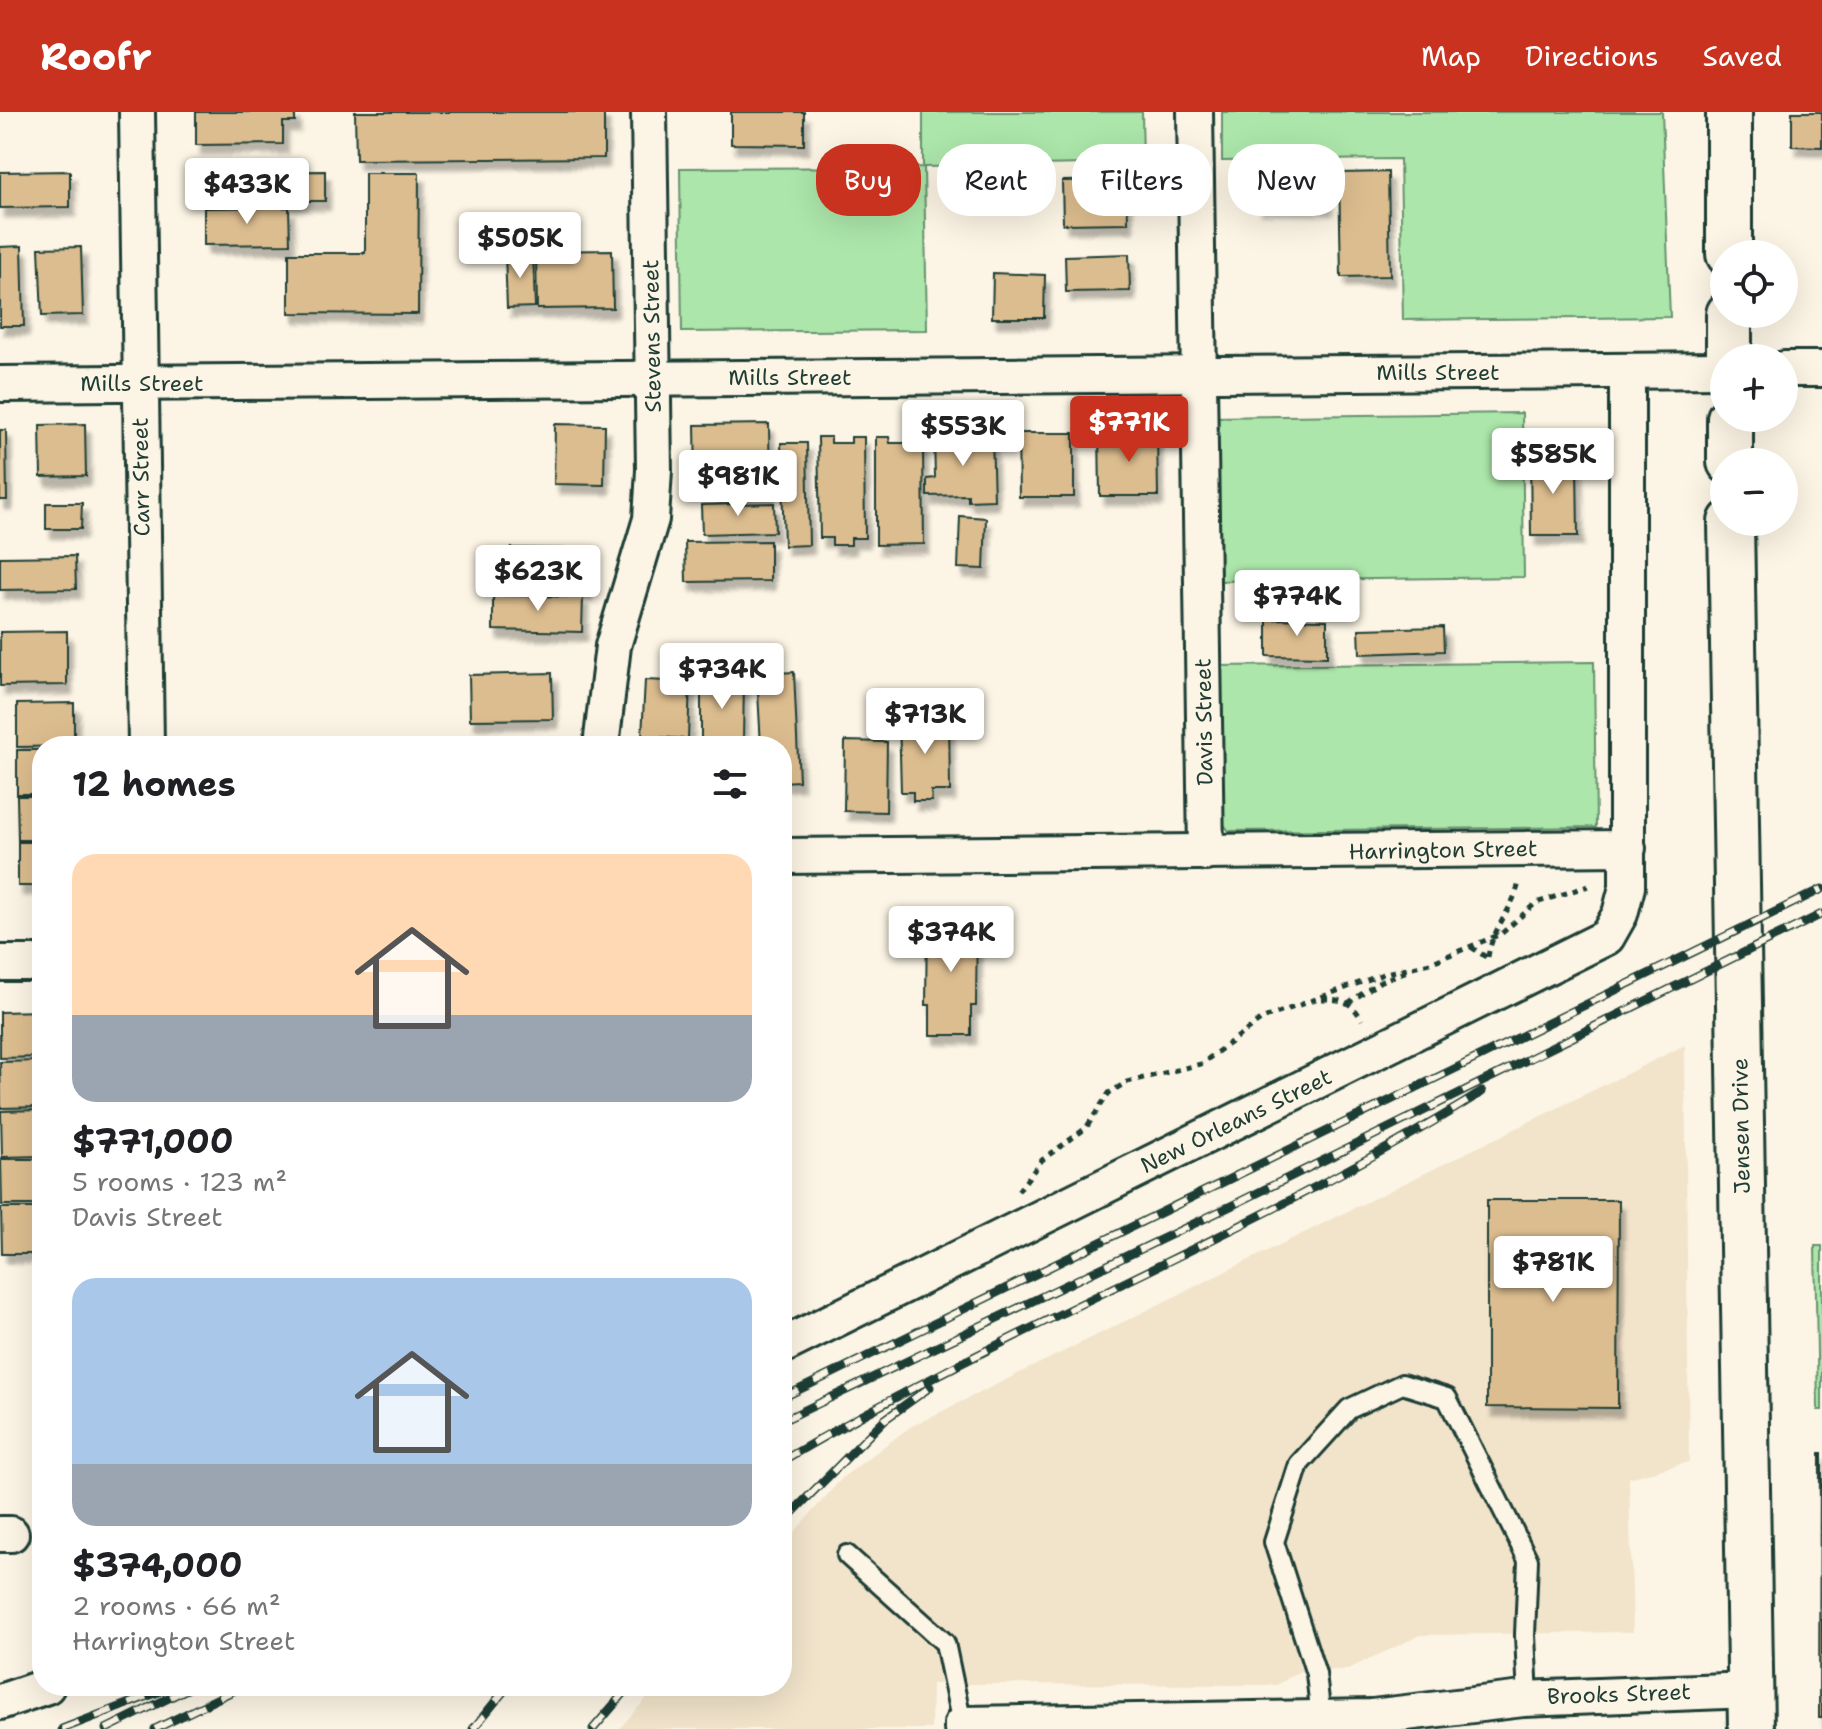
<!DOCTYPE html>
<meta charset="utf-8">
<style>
body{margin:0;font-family:"Shantell Sans",sans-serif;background:#f2f2f2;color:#202124;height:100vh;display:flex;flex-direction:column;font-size:30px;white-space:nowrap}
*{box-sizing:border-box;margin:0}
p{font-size:26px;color:#757577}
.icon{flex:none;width:44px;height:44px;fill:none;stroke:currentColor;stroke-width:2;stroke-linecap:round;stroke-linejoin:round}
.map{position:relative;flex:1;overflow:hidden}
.sheet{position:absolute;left:32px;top:624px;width:760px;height:960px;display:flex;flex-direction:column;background:#fff;border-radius:32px;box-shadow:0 8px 32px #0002}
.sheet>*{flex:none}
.top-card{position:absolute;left:816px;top:32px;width:760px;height:72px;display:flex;gap:16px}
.controls{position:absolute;left:1710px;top:128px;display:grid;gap:16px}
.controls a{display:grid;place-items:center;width:88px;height:88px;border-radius:50%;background:#fff;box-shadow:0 8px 32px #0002;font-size:40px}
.price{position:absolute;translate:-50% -68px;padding:0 18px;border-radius:8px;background:#fff;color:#222;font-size:26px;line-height:52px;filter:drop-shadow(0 2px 4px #0008)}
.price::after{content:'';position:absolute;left:50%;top:48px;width:24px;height:18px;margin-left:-12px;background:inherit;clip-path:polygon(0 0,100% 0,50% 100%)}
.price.current{background:#c8321e;color:#fff}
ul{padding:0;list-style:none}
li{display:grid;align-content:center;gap:16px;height:424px;padding:0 40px}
li span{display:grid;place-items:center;height:248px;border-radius:24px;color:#555}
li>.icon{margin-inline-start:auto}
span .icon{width:144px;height:144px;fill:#fffc;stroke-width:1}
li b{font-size:34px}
h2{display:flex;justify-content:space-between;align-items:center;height:96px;padding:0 40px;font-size:34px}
.pill{padding:0 28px;border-radius:32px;background:#fff;box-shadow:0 8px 32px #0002;font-size:28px;line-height:72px}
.pill.current{background:#c8321e;color:#fff}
header{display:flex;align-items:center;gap:48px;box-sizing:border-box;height:112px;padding:0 40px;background:#c8321e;color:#fff}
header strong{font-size:38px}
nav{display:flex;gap:44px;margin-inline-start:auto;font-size:28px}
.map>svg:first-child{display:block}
.built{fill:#f2e4cb}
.green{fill:#ace6aa;stroke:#66926f;stroke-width:2}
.building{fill:#dcbd8f;stroke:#1f3d34;stroke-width:2;filter:url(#shadow)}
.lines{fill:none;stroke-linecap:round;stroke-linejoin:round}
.lane-casing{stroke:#1f3d34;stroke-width:24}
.street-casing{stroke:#1f3d34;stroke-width:40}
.secondary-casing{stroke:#1f3d34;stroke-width:50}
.path{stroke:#1f3d34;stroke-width:5;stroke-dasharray:6 6;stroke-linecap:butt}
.lane{stroke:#fcf5e5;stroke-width:18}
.street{stroke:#fcf5e5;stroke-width:34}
.secondary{stroke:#fcf5e5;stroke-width:44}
.rail-casing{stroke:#1f3d34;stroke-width:9}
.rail{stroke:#fcf5e5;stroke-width:6;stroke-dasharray:18;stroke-linecap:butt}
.labels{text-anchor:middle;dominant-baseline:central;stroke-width:6;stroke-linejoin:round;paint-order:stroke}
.street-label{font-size:22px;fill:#1f3d34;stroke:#fcf5e5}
</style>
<header>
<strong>Roofr</strong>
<nav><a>Map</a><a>Directions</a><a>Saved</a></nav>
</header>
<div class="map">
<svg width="1822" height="1617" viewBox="0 0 1822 1617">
<defs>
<filter id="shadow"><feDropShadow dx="5" dy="9" stdDeviation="2" flood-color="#0004"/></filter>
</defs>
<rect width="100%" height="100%" fill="#fcf5e5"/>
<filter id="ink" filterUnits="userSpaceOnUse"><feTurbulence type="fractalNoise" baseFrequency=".0125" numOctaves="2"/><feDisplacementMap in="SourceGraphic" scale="16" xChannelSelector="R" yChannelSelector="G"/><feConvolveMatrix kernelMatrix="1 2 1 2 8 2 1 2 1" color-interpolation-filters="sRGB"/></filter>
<g filter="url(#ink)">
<path class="built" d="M1685,933L1689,1350L1629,1366L1633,1520L1421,1523L1346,1558L1300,1559L1277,1573L932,1572L931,1617H619L657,1574H782V1434L843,1365L910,1315Z"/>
<g class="green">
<path d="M923,0H1142L1143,51L924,55L927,218L682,220L680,56L923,55Z"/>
<path d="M1222,0H1662L1670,205L1403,208L1400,47L1222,49Z"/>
<path d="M1522,301L1524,465L1214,469L1212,305Z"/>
<path d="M1594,550L1596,715L1229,719L1218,706L1217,554Z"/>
<path d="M1815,1134H1822V1298H1818Z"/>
</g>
<g class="building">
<path d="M196,0H295V10H283V32L196,33Z"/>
<path d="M355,0H604V46L356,48Z"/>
<path d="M731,0H804V33L731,32Z"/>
<path d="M1792,0H1822V35L1792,34Z"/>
<path d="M1258,50L1328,52L1327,94L1257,93Z"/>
<path d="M70,59V95L0,96V60Z"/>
<path d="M325,59V89H205V60Z"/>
<path d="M1388,60L1390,164L1341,165L1339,61Z"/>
<path d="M365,61H419L418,202L289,201V141H365Z"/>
<path d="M1127,68L1128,111L1063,112L1062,69Z"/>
<path d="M289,95L290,132L204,133V96Z"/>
<path d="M22,134L24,214H0V135Z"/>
<path d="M81,135L83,203L42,204L39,136Z"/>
<path d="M612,138L613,196L537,197L536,139Z"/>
<path d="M505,141H533L535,195L507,196Z"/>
<path d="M1129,142L1130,179L1066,180L1065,144Z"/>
<path d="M993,161L1045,163L1044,206H992Z"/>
<path d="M85,312L86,364L41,365L40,313Z"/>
<path d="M555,312L605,313L604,373L554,372Z"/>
<path d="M769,312L770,384L714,385L713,366L696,367L695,313Z"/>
<path d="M0,318H6L7,388H0Z"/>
<path d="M1157,319L1158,384H1100L1099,320Z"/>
<path d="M1018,321H1074V385H1019Z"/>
<path d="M992,324L994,388L968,389V383L927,384V367L935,366L934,326Z"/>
<path d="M818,325H831V331H851V325H864L865,426H851V433H832V426H820Z"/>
<path d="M876,325H889L890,331H923L924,432L876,433Z"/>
<path d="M781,331H807L809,433L784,434Z"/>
<path d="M1530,341H1560V351H1577L1578,424H1531Z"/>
<path d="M46,391H82L81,417H46Z"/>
<path d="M774,391L775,420L702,422L701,393Z"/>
<path d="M960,404L986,406L984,457L958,456Z"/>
<path d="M770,429V469L686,470L685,430Z"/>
<path d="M511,436L586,437V479L511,478Z"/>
<path d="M75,444L76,477L0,478V445Z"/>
<path d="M493,483L583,485L582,520L493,518Z"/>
<path d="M1267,507L1327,508V545L1267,544Z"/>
<path d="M1443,515L1444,539L1360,542L1359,517Z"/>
<path d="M67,519V573L0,574V520Z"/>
<path d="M794,560L799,669L782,670V634H761L757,562Z"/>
<path d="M552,561L553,607L470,608L469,563Z"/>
<path d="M645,568L690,570L688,627L642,624Z"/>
<path d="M701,568L744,569L743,630L701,629Z"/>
<path d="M74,591V634L17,635V592Z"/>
<path d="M899,604H949L950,679H931L932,689H913V680H901Z"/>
<path d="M845,629L887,630L886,700L844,699Z"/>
<rect x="17" y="638" width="25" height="44"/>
<path d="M17,684H42V728H18Z"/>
<rect x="18" y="730" width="24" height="44"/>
<path d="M927,805H977L976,894H971V923H930V893H926Z"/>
<path d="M42,899V945L0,946V900Z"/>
<path d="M42,949V995L1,996L0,950Z"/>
<path d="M42,998V1044L2,1045L1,999Z"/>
<path d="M1,1047H42V1093H2Z"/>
<path d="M1487,1088H1619L1618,1296L1487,1295Z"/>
<path d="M1,1096H42V1142H2Z"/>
<path d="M1820,1341H1822V1606H1819Z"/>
</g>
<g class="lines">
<defs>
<g id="lane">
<path d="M847,1443L945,1531L962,1612"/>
<path d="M1321,1606L1316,1562L1274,1430L1299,1352L1349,1297L1402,1272L1447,1286L1528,1448L1525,1523L1528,1587"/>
</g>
<g id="street">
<path d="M137,0L146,634"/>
<path d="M1195,0L1206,741"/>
<path d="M1784,257H1822"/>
<path d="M0,272L1724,258"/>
<path d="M601,634L613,534L651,407L654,358L649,0"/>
<path d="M782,744L1628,736"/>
<path d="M0,851H42"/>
<path d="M782,1234L1607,825L1620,802L1627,775V259"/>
<path d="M0,1422H11"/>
<path d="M0,1590L47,1574"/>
<path d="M962,1617V1612L1372,1605L1523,1587L1750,1578"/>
</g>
<g id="secondary">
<path d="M1729,142V0"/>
<path d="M1729,246V202"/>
<path d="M1730,306V350"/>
<path d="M1731,410L1751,1617"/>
</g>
</defs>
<use href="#lane" class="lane-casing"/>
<use href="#street" class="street-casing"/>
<use href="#secondary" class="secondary-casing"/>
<g class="path">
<path d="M1471,835L1489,847"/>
<path d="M1488,845C1492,816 1513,798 1519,770"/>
<path d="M1322,887C1343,887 1352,890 1362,908"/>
<path d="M1348,891L1381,869L1407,859"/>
<path d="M1018,1079L1042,1048L1086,1016L1109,981L1127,970L1201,952L1262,907L1386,861L1430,851L1501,822L1536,791L1588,774"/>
</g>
<use href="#lane" class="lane"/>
<use href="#street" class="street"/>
<use href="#secondary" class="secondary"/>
<defs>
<g id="rail">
<path d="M782,1286L1822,777"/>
<path d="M782,1309L1235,1092L1822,802"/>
<path d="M782,1349C1009,1214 1258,1120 1482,980"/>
<path d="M782,1411L884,1308L930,1275"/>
<path d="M62,1617L174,1574"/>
<path d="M106,1617L193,1574"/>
<path d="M155,1617L243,1574"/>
<path d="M473,1617L508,1574"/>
<path d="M593,1617L630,1574"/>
</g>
</defs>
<use href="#rail" class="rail-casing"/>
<use href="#rail" class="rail"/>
</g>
</g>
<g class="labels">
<g class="street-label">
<text transform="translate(652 224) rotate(-91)">Stevens Street</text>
<text x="1438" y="260">Mills Street</text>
<text x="790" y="265">Mills Street</text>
<text x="142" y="271">Mills Street</text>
<text transform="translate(141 365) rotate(-91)">Carr Street</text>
<text transform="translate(1204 610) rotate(-91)">Davis Street</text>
<text transform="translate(1443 738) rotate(-1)">Harrington Street</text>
<text transform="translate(1236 1009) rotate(-26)">New Orleans Street</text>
<text transform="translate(1741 1014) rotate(-91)">Jensen Drive</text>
<text transform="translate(1619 1582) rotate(-2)">Brooks Street</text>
</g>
</g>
</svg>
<div class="controls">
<a><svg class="icon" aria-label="locate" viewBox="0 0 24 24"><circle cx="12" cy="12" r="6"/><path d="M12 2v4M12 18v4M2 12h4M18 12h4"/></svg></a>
<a>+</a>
<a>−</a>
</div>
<b class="price" style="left:247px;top:114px">$433K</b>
<b class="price" style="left:520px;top:168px">$505K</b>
<b class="price current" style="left:1129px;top:352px">$771K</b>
<b class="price" style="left:963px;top:356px">$553K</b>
<b class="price" style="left:1553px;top:384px">$585K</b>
<b class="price" style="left:738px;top:406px">$981K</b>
<b class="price" style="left:538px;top:501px">$623K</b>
<b class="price" style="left:1297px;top:526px">$774K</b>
<b class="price" style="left:722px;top:599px">$734K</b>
<b class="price" style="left:925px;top:644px">$713K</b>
<b class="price" style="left:951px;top:862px">$374K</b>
<b class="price" style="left:1553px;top:1192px">$781K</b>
<div class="top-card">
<a class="pill current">Buy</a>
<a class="pill">Rent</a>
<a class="pill">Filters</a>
<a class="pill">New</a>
</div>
<section class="sheet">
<h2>12 homes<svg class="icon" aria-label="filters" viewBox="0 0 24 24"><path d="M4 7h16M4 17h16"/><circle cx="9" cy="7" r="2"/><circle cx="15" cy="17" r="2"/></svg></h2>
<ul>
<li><span style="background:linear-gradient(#ffd9b3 65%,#9aa5b1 0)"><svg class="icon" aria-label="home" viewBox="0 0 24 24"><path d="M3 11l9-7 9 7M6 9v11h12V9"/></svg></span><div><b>$771,000</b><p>5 rooms · 123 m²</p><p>Davis Street</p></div></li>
<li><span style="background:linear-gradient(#a9c7e8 75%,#9aa5b1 0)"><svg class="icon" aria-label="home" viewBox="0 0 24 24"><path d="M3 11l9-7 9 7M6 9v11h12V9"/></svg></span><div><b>$374,000</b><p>2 rooms · 66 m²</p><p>Harrington Street</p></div></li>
</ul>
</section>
</div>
